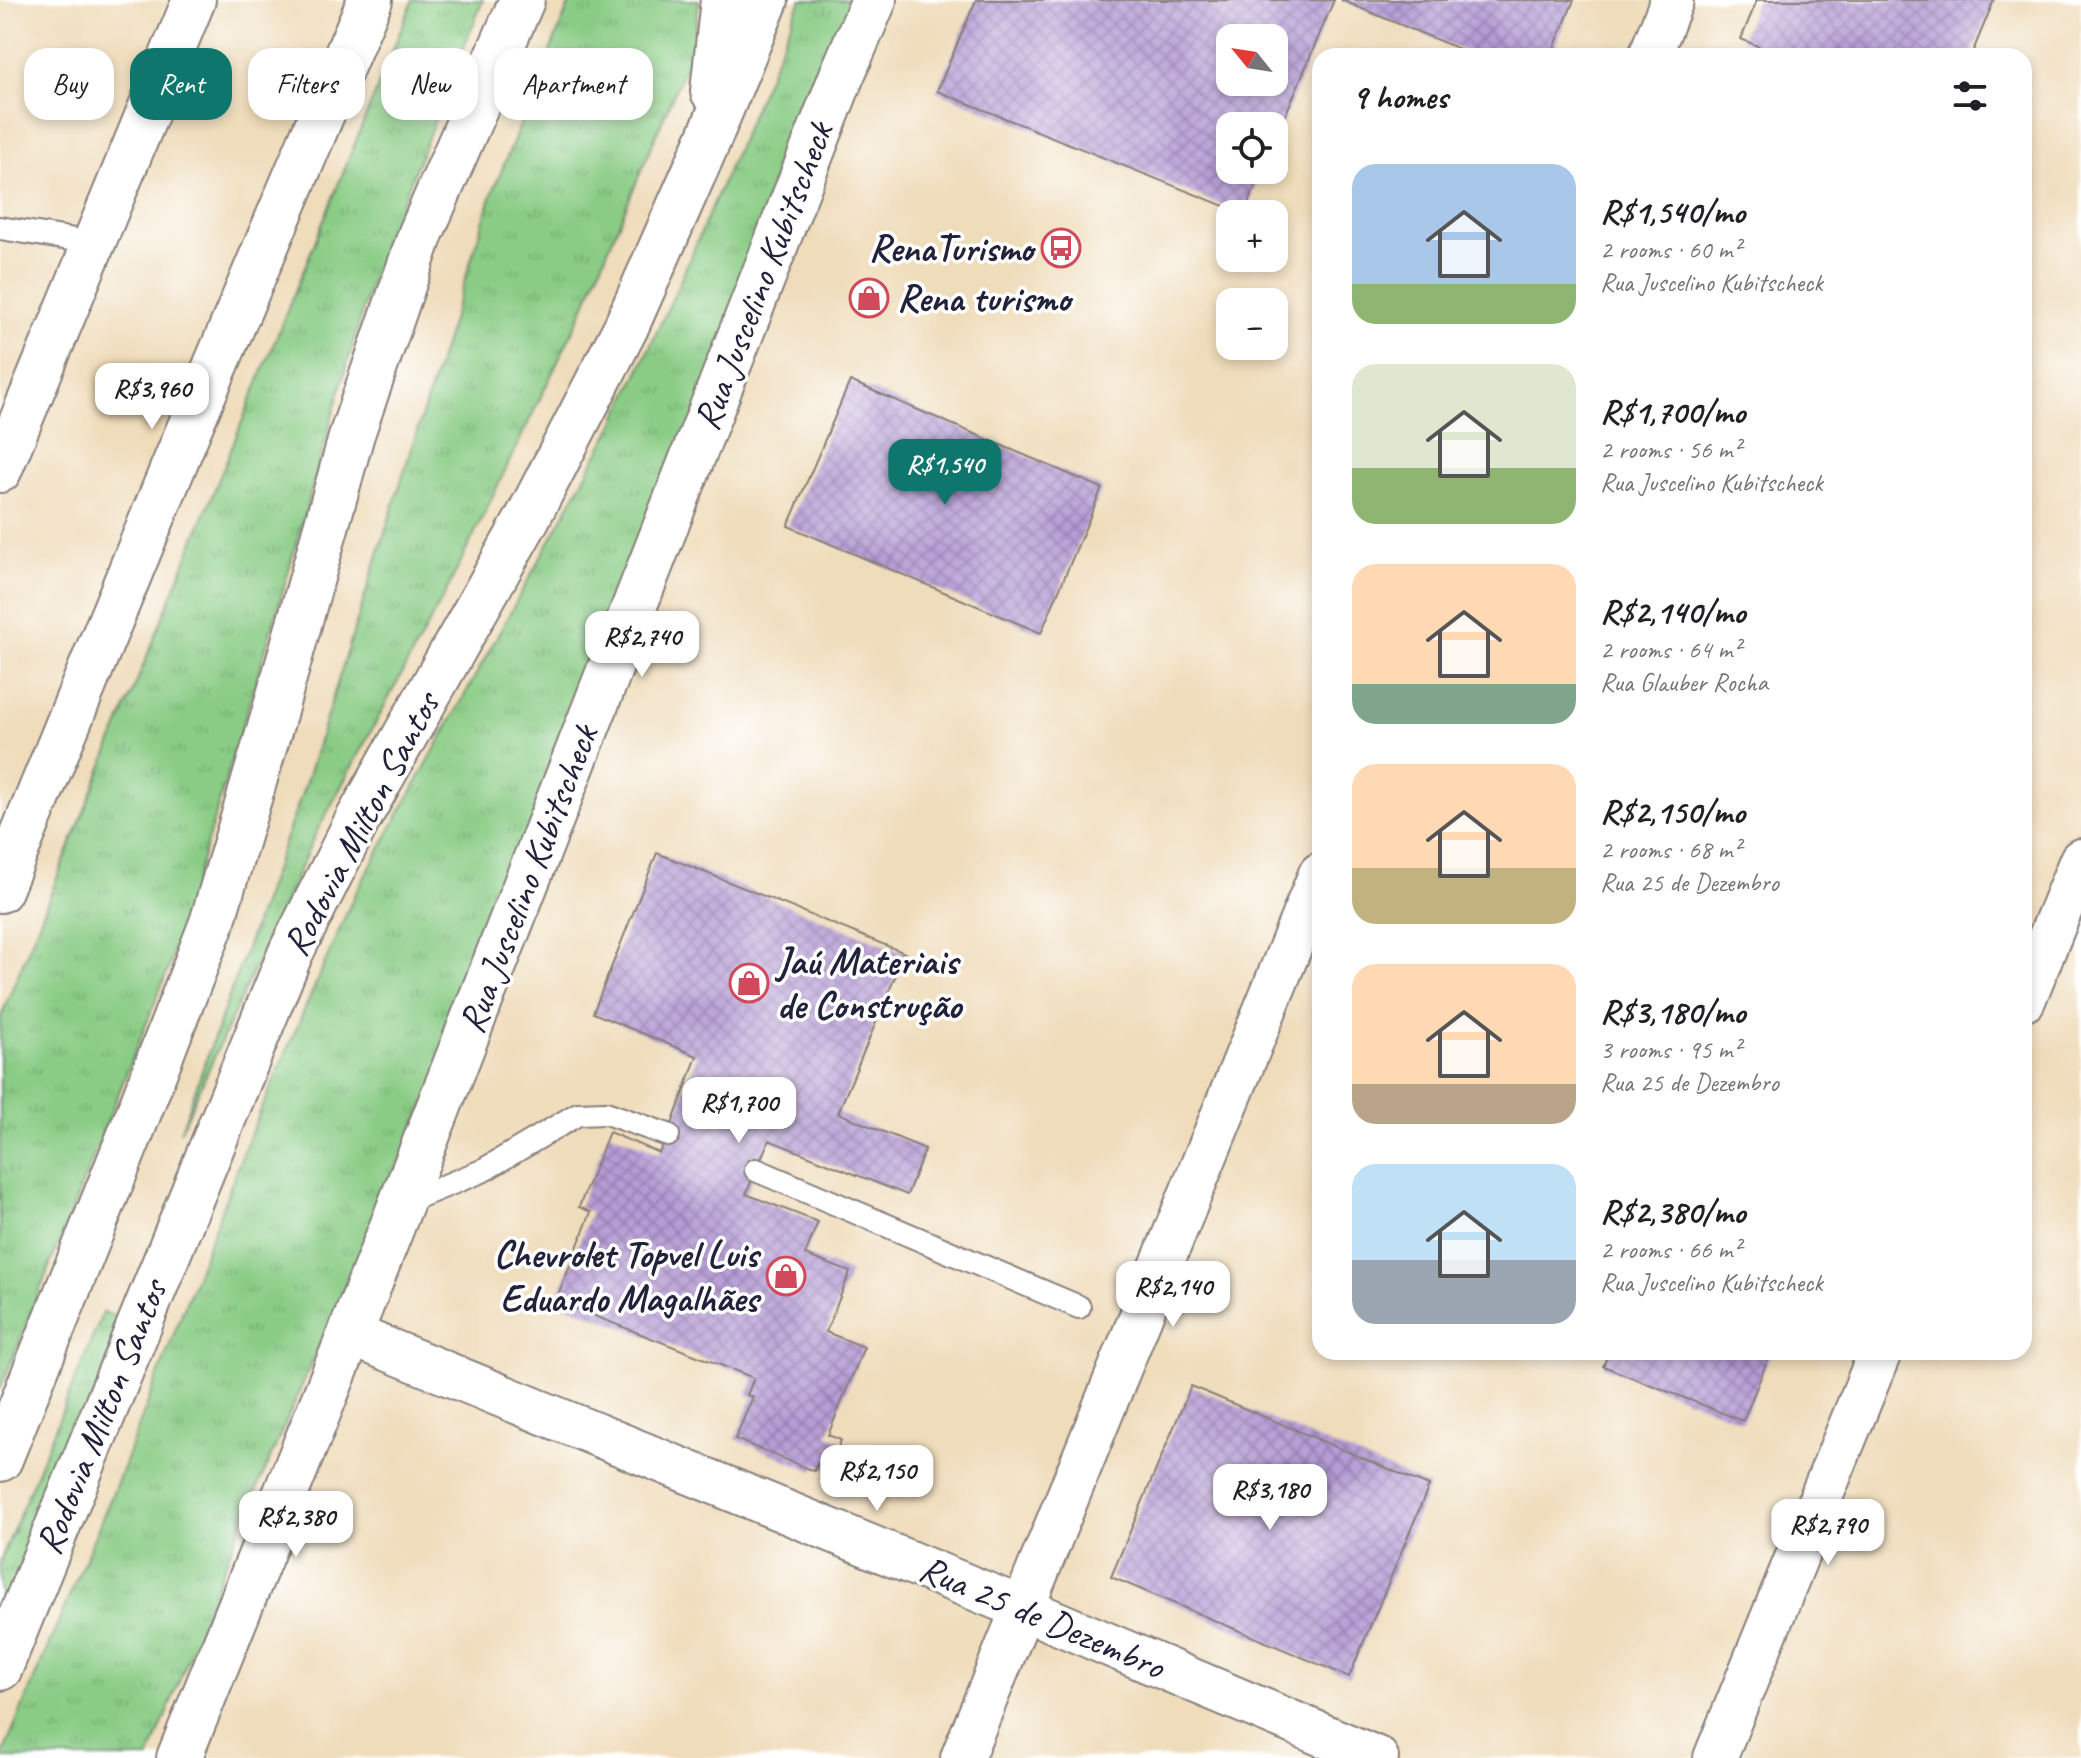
<!DOCTYPE html>
<meta charset="utf-8">
<style>
body{margin:0;font-family:Caveat,sans-serif;background:#f2f2f2;color:#202124;height:100vh;display:flex;flex-direction:column;font-size:30px;white-space:nowrap}
*{box-sizing:border-box;margin:0}
p{font-size:26px;color:#757577}
.icon{flex:none;width:44px;height:44px;fill:none;stroke:currentColor;stroke-width:2;stroke-linecap:round;stroke-linejoin:round}
.map{position:relative;flex:1;overflow:hidden}
.side{position:absolute;left:1312px;top:48px;width:720px;height:1312px;display:flex;flex-direction:column;background:#fff;border-radius:24px;box-shadow:0 4px 12px #0003}
.side>*{flex:none}
.top-card{position:absolute;left:24px;top:48px;width:760px;height:72px;display:flex;gap:16px}
.needle{width:52px;rotate:300deg}
.fabs{position:absolute;left:1216px;top:24px;display:grid;gap:16px}
.fabs a{display:grid;place-items:center;width:72px;height:72px;border-radius:16px;background:#fff;box-shadow:0 4px 12px #0003;font-size:40px}
.price{position:absolute;translate:-50% -68px;padding:0 18px;border-radius:16px;background:#fff;color:#222;font-size:26px;line-height:52px;filter:drop-shadow(0 2px 4px #0008)}
.price::after{content:'';position:absolute;left:50%;top:48px;width:24px;height:18px;margin-left:-12px;background:inherit;clip-path:polygon(0 0,100% 0,50% 100%)}
.price.on{background:#0f766e;color:#fff}
ul{padding:0;list-style:none}
li{display:flex;align-items:center;gap:24px;height:200px;padding:0 40px}
li span{display:grid;place-items:center;flex:none;width:224px;height:160px;border-radius:24px;color:#555}
li>.icon{margin-inline-start:auto}
span .icon{width:96px;height:96px;fill:#fffc;stroke-width:1}
li b{font-size:34px}
h2{display:flex;justify-content:space-between;align-items:center;height:96px;padding:0 40px;font-size:34px}
.chip{padding:0 28px;border-radius:24px;background:#fff;box-shadow:0 4px 12px #0003;font-size:28px;line-height:72px}
.chip.on{background:#0f766e;color:#fff}
.map>svg:first-child{display:block}
.grass{fill:url(#grass-tufts);stroke:#567760;stroke-width:2}
.building{fill:url(#building-cross-hatch);fill-rule:evenodd}
.lines{fill:none;stroke-linecap:round;stroke-linejoin:round}
.service-casing{stroke:#887f7a;stroke-width:26}
.minor-casing{stroke:#887f7a;stroke-width:46}
.secondary-casing{stroke:#887f7a;stroke-width:48}
.trunk-casing{stroke:#887f7a;stroke-width:48}
.service{stroke:#fff;stroke-width:22}
.minor{stroke:#fff;stroke-width:42}
.secondary{stroke:#fff;stroke-width:44}
.trunk{stroke:#fff;stroke-width:44}
.labels{text-anchor:middle;dominant-baseline:central;stroke-width:7;stroke-linejoin:round;paint-order:stroke}
.poi-label{font-size:38px;font-weight:bold;fill:#22223b;stroke:#fff;text-anchor:end}
.street-label{font-size:38px;fill:#22223b;stroke:#fff}
</style>
<div class="map">
<svg width="2081" height="1758" viewBox="0 0 2081 1758">
<defs>
<pattern id="grass-tufts" width="24" height="20" patternUnits="userSpaceOnUse" patternTransform="scale(2)"><rect width="24" height="20" fill="#8acc85"/><path d="M3 7l-1-3M5 7V3M7 7l1-3M15 17l-1-3M17 17v-4M19 17l1-3" fill="none" stroke="#77af74"/></pattern>
<pattern id="building-cross-hatch" width="8" height="8" patternUnits="userSpaceOnUse" patternTransform="scale(2)"><rect width="8" height="8" fill="#b69cd6"/><path d="M0 0l8 8M0 8l8-8" fill="none" stroke="#947faf"/></pattern>
</defs>
<rect width="100%" height="100%" fill="#fff"/>
<filter id="ink" filterUnits="userSpaceOnUse"><feTurbulence type="fractalNoise" baseFrequency=".0125" numOctaves="2"/><feDisplacementMap in="SourceGraphic" scale="16" xChannelSelector="R" yChannelSelector="G"/><feConvolveMatrix kernelMatrix="1 2 1 2 8 2 1 2 1" color-interpolation-filters="sRGB"/></filter>
<filter id="wash" filterUnits="userSpaceOnUse"><feTurbulence type="fractalNoise" baseFrequency=".006" numOctaves="4" result="noise"/><feDisplacementMap in="SourceGraphic" scale="32" xChannelSelector="R" yChannelSelector="G"/><feGaussianBlur stdDeviation="1.8" result="paint"/><feColorMatrix in="noise" values="0 0 0 0 0 0 0 0 0 0 0 0 0 0 0 0 0 1.4 0 .05"/><feComposite in="paint" operator="in"/></filter>
<g filter="url(#wash)">
<rect width="100%" height="100%" fill="#efdcba"/>
<g class="grass">
<path d="M413,0H483L372,277L274,622L169,967L0,1390V1019Z"/>
<path d="M571,0H699L694,45L581,314L449,586L314,837L180,1132L306,782L492,194Z"/>
<path d="M801,0H862L470,1000L235,1539L149,1758H1L117,1483L250,1135L354,896L613,426L674,295Z"/>
<path d="M103,1312L125,1320L0,1621V1562Z"/>
</g>
<g id="blocks">
<g class="building">
<path d="M976,0H1334L1274,142V126H1230V170H1262L1244,214L937,91ZM1230,38H1274V82H1230Z"/>
<path d="M1341,0H1574L1551,56H1476Z"/>
<path d="M1757,0H1994L1971,56H1781L1741,39Z"/>
<path d="M850,381L1102,488L1041,633L788,526Z"/>
<path d="M657,853L905,953L838,1113L925,1149L907,1195L769,1140L746,1194L818,1222L805,1255L850,1272L826,1332L864,1347L828,1435L841,1440L830,1470L817,1464L814,1471L735,1439L753,1397L747,1395L754,1378L556,1301L591,1212L579,1207L609,1132L659,1153L668,1135L697,1056L593,1013Z"/>
<path d="M1609,1352H1771L1743,1421L1603,1366Z"/>
<path d="M1191,1386L1429,1486L1349,1677L1111,1577Z"/>
</g>
</g>
</g>
<g filter="url(#ink)">
<use href="#blocks" fill-opacity="0" stroke="#887f7a" stroke-width="2"/>
<g class="lines">
<defs>
<g id="service">
<path d="M0,228L94,243"/>
<path d="M756,1170L1079,1307"/>
<path d="M403,1203L482,1171L578,1114L606,1113L668,1135"/>
</g>
<g id="minor">
<path d="M1650,56L1672,0"/>
<path d="M0,471L194,0"/>
<path d="M2024,1000L2081,860"/>
<path d="M350,1334L1024,1609L1377,1758"/>
<path d="M962,1758L1320,874"/>
<path d="M1715,1758L1880,1352"/>
</g>
<g id="secondary">
<path d="M0,890L186,436L370,0"/>
<path d="M179,1758L350,1334L842,75L874,0"/>
</g>
<g id="trunk">
<path d="M713,91L723,0"/>
<path d="M0,1459L134,1125L212,923L272,721L352,434L421,233L522,0"/>
<path d="M0,1668L291,952L357,821L526,521L626,327L708,141L766,0"/>
</g>
</defs>
<use href="#service" class="service-casing"/>
<use href="#minor" class="minor-casing"/>
<use href="#secondary" class="secondary-casing"/>
<use href="#trunk" class="trunk-casing"/>
<use href="#service" class="service"/>
<use href="#minor" class="minor"/>
<use href="#secondary" class="secondary"/>
<use href="#trunk" class="trunk"/>
</g>
</g>
<defs>
<symbol id="bus-ring" viewBox="-11 -11 22 22"><circle r="9.5" fill="#fff" stroke="#d1495b" stroke-width="1.5"/><path d="M-5-6H5V4H4V6H2V4H-2V6H-4V4H-5ZM-3.5-4V0h7V-4ZM-3.5 1.2v1.5H-2V1.2ZM2 1.2v1.5H3.5V1.2Z" fill="#d1495b"/></symbol>
<symbol id="shop-ring" viewBox="-11 -11 22 22"><circle r="9.5" fill="#fff" stroke="#d1495b" stroke-width="1.5"/><path d="M-5-2.5h2.3a2.7 3.5 0 0 1 5.4 0H5L5.5 6h-11ZM-1.5-2.5h3a1.5 2.3 0 0 0-3 0Z" fill="#d1495b"/></symbol>
</defs>
<g fill-rule="evenodd">
<use href="#bus-ring" x="1039" y="226" width="44" height="44"/>
<use href="#shop-ring" x="847" y="276" width="44" height="44"/>
<use href="#shop-ring" x="727" y="961" width="44" height="44"/>
<use href="#shop-ring" x="764" y="1254" width="44" height="44"/>
</g>
<g class="labels">
<g class="poi-label">
<text x="1033" y="248">RenaTurismo</text>
<text x="897" y="298" text-anchor="start">Rena turismo</text>
<text x="777" y="961" text-anchor="start">Jaú Materiais<tspan x="777" dy="44">de Construção</tspan></text>
<text x="758" y="1254">Chevrolet Topvel Luis<tspan x="758" dy="44">Eduardo Magalhães</tspan></text>
</g>
<g class="street-label">
<text transform="translate(763 276) rotate(-69)">Rua Juscelino Kubitscheck</text>
<text transform="translate(361 824) rotate(-62)">Rodovia Milton Santos</text>
<text transform="translate(528 879) rotate(-69)">Rua Juscelino Kubitscheck</text>
<text transform="translate(101 1417) rotate(-68)">Rodovia Milton Santos</text>
<text transform="translate(1042 1617) rotate(23)">Rua 25 de Dezembro</text>
</g>
</g>
</svg>
<div class="fabs">
<a><svg class="needle" viewBox="-14 -14 28 28"><path d="M0-13l5 13h-10z" fill="#e53935"/><path d="M0 13l5-13h-10z" fill="#757577"/></svg></a>
<a><svg class="icon" aria-label="locate" viewBox="0 0 24 24"><circle cx="12" cy="12" r="6"/><path d="M12 2v4M12 18v4M2 12h4M18 12h4"/></svg></a>
<a>+</a>
<a>−</a>
</div>
<b class="price" style="left:152px;top:431px">R$3,960</b>
<b class="price on" style="left:945px;top:507px">R$1,540</b>
<b class="price" style="left:642px;top:679px">R$2,740</b>
<b class="price" style="left:739px;top:1145px">R$1,700</b>
<b class="price" style="left:1173px;top:1329px">R$2,140</b>
<b class="price" style="left:877px;top:1513px">R$2,150</b>
<b class="price" style="left:1270px;top:1532px">R$3,180</b>
<b class="price" style="left:296px;top:1559px">R$2,380</b>
<b class="price" style="left:1828px;top:1567px">R$2,790</b>
<div class="top-card">
<a class="chip">Buy</a>
<a class="chip on">Rent</a>
<a class="chip">Filters</a>
<a class="chip">New</a>
<a class="chip">Apartment</a>
</div>
<section class="side">
<h2>9 homes<svg class="icon" aria-label="filters" viewBox="0 0 24 24"><path d="M4 7h16M4 17h16"/><circle cx="9" cy="7" r="2"/><circle cx="15" cy="17" r="2"/></svg></h2>
<ul>
<li><span style="background:linear-gradient(#a9c7e8 75%,#8fb573 0)"><svg class="icon" aria-label="home" viewBox="0 0 24 24"><path d="M3 11l9-7 9 7M6 9v11h12V9"/></svg></span><div><b>R$1,540/mo</b><p>2 rooms · 60 m²</p><p>Rua Juscelino Kubitscheck</p></div></li>
<li><span style="background:linear-gradient(#dfe7d0 65%,#8fb573 0)"><svg class="icon" aria-label="home" viewBox="0 0 24 24"><path d="M3 11l9-7 9 7M6 9v11h12V9"/></svg></span><div><b>R$1,700/mo</b><p>2 rooms · 56 m²</p><p>Rua Juscelino Kubitscheck</p></div></li>
<li><span style="background:linear-gradient(#ffd9b3 75%,#7fa58c 0)"><svg class="icon" aria-label="home" viewBox="0 0 24 24"><path d="M3 11l9-7 9 7M6 9v11h12V9"/></svg></span><div><b>R$2,140/mo</b><p>2 rooms · 64 m²</p><p>Rua Glauber Rocha</p></div></li>
<li><span style="background:linear-gradient(#ffd9b3 65%,#c2b280 0)"><svg class="icon" aria-label="home" viewBox="0 0 24 24"><path d="M3 11l9-7 9 7M6 9v11h12V9"/></svg></span><div><b>R$2,150/mo</b><p>2 rooms · 68 m²</p><p>Rua 25 de Dezembro</p></div></li>
<li><span style="background:linear-gradient(#ffd9b3 75%,#b9a48a 0)"><svg class="icon" aria-label="home" viewBox="0 0 24 24"><path d="M3 11l9-7 9 7M6 9v11h12V9"/></svg></span><div><b>R$3,180/mo</b><p>3 rooms · 95 m²</p><p>Rua 25 de Dezembro</p></div></li>
<li><span style="background:linear-gradient(#bfe0f5 60%,#9aa5b1 0)"><svg class="icon" aria-label="home" viewBox="0 0 24 24"><path d="M3 11l9-7 9 7M6 9v11h12V9"/></svg></span><div><b>R$2,380/mo</b><p>2 rooms · 66 m²</p><p>Rua Juscelino Kubitscheck</p></div></li>
</ul>
</section>
</div>
